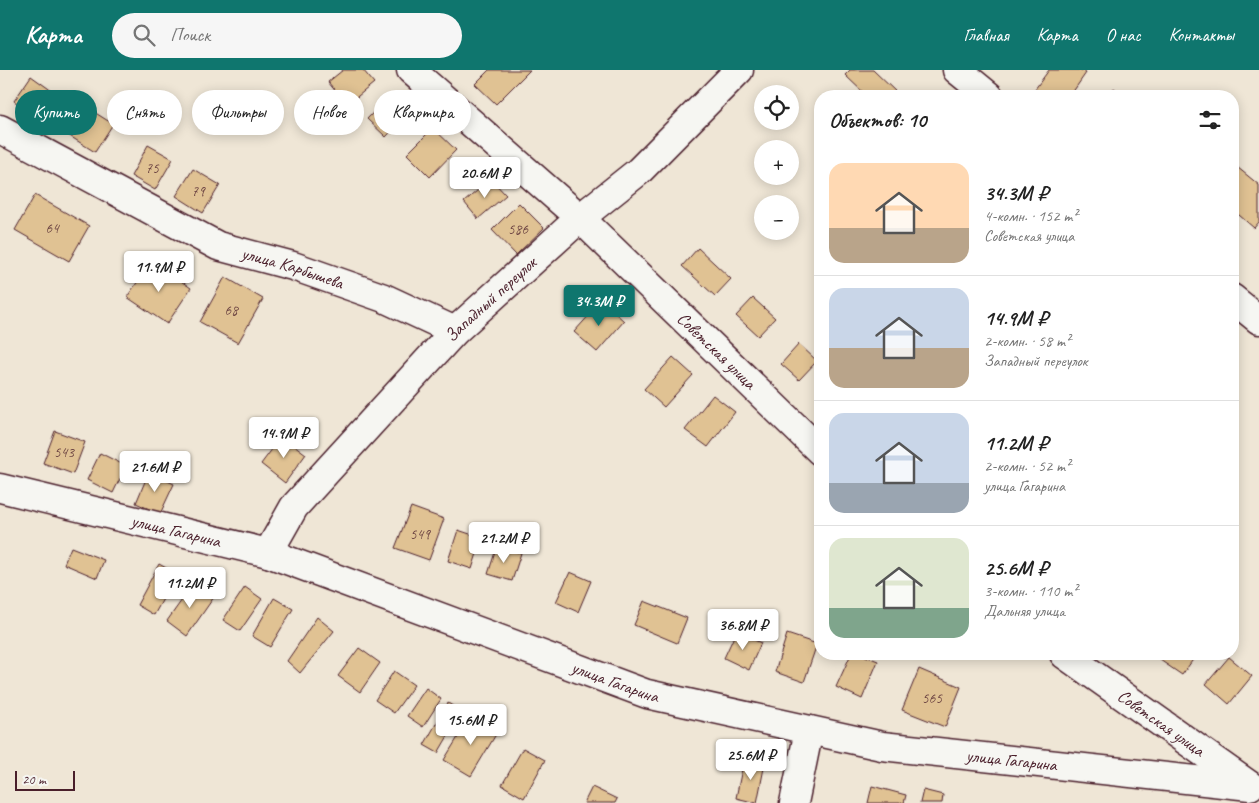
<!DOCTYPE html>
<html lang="ru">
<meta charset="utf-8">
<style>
body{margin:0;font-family:Caveat,sans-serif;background:#f6f6f6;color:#222;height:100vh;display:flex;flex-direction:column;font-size:19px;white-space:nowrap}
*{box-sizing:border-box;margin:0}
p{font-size:16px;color:#767676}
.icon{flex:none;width:28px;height:28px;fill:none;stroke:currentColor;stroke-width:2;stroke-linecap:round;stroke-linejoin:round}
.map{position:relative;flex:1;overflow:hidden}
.details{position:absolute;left:814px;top:20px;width:425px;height:570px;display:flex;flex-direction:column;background:#fff;border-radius:20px;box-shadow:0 2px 12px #0003}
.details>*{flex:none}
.top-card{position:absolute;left:15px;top:20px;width:475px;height:45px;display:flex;gap:10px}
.controls{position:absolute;left:754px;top:15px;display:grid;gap:10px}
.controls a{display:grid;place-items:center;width:45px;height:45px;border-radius:50%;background:#fff;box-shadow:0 2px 12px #0003;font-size:25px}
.scale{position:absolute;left:15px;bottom:12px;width:60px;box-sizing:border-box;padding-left:5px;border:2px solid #4a1f2b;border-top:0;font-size:14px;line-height:18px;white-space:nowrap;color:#4a1f2b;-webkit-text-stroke:4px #f6f6f2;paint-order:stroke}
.price{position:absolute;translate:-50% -42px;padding:0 11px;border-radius:5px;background:#fff;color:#222;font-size:16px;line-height:32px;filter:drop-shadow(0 1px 2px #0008)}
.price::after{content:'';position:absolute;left:50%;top:30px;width:15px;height:11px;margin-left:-8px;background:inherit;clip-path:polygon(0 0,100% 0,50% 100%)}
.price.active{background:#0f766e;color:#fff}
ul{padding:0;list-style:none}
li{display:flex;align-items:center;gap:15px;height:125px;padding:0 15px}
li+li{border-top:1px solid #e0e0e0}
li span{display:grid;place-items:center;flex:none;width:140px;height:100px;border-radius:15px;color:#555}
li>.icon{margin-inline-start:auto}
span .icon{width:60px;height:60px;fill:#fffc;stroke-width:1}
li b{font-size:21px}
h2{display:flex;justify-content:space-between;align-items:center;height:60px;padding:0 15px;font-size:21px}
.pill{padding:0 18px;border-radius:22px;background:#fff;box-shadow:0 2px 12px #0003;font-size:18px;line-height:45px}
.pill.active{background:#0f766e;color:#fff}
header{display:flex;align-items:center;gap:30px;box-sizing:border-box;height:70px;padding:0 25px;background:#0f766e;color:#fff}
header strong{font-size:24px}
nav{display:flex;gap:28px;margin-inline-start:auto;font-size:18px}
.search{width:350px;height:45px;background:#f6f6f6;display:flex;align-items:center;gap:12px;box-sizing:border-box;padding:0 18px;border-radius:28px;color:#767676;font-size:19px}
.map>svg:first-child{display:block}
.building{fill:#e0c293;stroke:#4a1f2b}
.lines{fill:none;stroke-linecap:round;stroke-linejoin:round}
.minor-casing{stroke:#4a1f2b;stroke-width:31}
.minor{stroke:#f6f6f2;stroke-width:28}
.labels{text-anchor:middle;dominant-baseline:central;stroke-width:4;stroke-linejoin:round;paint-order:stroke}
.number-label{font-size:15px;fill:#704845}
.street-label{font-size:18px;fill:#4a1f2b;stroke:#f6f6f2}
</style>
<header>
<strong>Карта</strong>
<div class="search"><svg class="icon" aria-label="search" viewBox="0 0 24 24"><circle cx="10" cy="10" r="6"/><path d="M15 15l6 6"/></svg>Поиск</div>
<nav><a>Главная</a><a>Карта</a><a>О нас</a><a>Контакты</a></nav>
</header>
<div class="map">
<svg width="1259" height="733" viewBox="0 0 1259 733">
<rect width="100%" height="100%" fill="#efe6d6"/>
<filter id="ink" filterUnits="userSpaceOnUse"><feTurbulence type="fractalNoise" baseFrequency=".02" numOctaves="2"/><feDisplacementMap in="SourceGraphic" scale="10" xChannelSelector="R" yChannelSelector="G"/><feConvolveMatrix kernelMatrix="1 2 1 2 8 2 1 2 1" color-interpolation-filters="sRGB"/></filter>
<g filter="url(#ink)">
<g class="building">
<path d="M343,0H363L374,13L347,35L328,12Z"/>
<path d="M489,0H530L496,34L475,14Z"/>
<path d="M850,0H873L897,23L894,26H867L845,5Z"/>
<path d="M1049,0H1081L1086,3L1070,26H1046L1035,19Z"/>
<path d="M31,6L59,26L41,51L14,31Z"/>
<path d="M1114,18L1124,26H1107Z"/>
<path d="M390,25L409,43L386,67L367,49Z"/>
<path d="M86,37L113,54L95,82L68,65Z"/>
<path d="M433,58L456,80L430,107L407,84Z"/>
<path d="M148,75L173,89L155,120L131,106Z"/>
<path d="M1237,97L1259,115V152L1254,158L1232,139V102Z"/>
<path d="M193,99L220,115L203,143L176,126Z"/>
<path d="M491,109L506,125L478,149L464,132Z"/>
<path d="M35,125L89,156L69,191L15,160Z"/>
<path d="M519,133L544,158L516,185L492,160Z"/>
<path d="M698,178L731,209L715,226L682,196Z"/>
<path d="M152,191L191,218L167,254L127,227Z"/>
<path d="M225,207L263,229L238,273L200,252Z"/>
<path d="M753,228L775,248L758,266L736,246Z"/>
<path d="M602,231L624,251L597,282L574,262Z"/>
<path d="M799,274L817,291L799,310L781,294Z"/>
<path d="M673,287L693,305L664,337L644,319Z"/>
<path d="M713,325L735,342L708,377L685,360Z"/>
<path d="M55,361L85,372L73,404L43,393Z"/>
<path d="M282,366L306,384L285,413L261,394Z"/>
<path d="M100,383L126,396L113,423L87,410Z"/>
<path d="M149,402L174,414L160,444L136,433Z"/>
<path d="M411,437L444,449L429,490L395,478Z"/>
<path d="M458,460L482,468L472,499L448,491Z"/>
<path d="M497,476L521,483L512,511L488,504Z"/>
<path d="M71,477L104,490L97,508L64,494Z"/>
<path d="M159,494L177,504L154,545L137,535Z"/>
<path d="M570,502L591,511L578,542L556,532Z"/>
<path d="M194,513L214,527L187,566L167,551Z"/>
<path d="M245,517L262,529L240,561L223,550Z"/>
<path d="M274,528L293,539L270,577L252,566Z"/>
<path d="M644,531L687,548L677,573L634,555Z"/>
<path d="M317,547L334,561L300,603L287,591Z"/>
<path d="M736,562L761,573L749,600L724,588Z"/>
<path d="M787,564L817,574L804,612L775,602Z"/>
<path d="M359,578L380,593L360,622L338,606Z"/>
<path d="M851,584H860L878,591L862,629L836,617Z"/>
<path d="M1165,584H1197L1182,605L1160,590Z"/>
<path d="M1229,587L1252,606L1229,634L1206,614Z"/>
<path d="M919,599L961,617L945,657L902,640Z"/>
<path d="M394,601L414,615L394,643L375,630Z"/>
<path d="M426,618L441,629L423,657L407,646Z"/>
<path d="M448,633L462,642L438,683L424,675Z"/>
<path d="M471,646L498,661L471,706L444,690Z"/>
<path d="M523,678L545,690L524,728L502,715Z"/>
<path d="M744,689L765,693L757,733L736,728Z"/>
<path d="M872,716L906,725L904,733H868Z"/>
<path d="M592,717L617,729L615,733H584Z"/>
<path d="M923,720L943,725L942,733H920Z"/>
</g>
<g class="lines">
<defs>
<g id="minor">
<path id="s1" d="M411,0L580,148L820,381"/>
<path d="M957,0L989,26"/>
<path id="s2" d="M0,59L218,176L293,196L384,228L455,261"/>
<path d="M1232,228L1259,250"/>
<path id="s3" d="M0,418L268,483L647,624L882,676L1250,716"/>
<path id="s4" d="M268,483L294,437L455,261L580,148L639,101L739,0"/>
<path id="s5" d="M1064,584L1249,715"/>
<path d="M794,733L809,660"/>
</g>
</defs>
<use href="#minor" class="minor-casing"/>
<use href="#minor" class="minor"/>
</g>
</g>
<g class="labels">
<g class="number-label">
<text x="152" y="98">75</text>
<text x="198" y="121">79</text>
<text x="52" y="158">64</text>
<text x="518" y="159">586</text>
<text x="231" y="240">68</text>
<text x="64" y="382">543</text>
<text x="420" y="464">549</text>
<text x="932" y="628">565</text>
</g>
<g class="street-label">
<text stroke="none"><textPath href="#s2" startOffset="325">улица Карбышева</textPath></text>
<text stroke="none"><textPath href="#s4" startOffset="339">Западный переулок</textPath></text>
<text stroke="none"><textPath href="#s1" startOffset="415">Советская улица</textPath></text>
<text stroke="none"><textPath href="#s3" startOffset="181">улица Гагарина</textPath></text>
<text stroke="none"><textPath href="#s3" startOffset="646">улица Гагарина</textPath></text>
<text stroke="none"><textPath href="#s5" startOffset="119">Советская улица</textPath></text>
<text stroke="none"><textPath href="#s3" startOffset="1051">улица Гагарина</textPath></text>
</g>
</g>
</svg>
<div class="controls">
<a><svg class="icon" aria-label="locate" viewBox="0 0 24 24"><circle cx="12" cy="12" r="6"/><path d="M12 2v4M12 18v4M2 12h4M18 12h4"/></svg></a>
<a>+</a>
<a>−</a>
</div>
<div class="scale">20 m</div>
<b class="price" style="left:485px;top:129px">20.6M ₽</b>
<b class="price" style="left:159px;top:223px">11.9M ₽</b>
<b class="price active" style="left:599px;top:257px">34.3M ₽</b>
<b class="price" style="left:284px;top:389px">14.9M ₽</b>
<b class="price" style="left:155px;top:423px">21.6M ₽</b>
<b class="price" style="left:504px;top:494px">21.2M ₽</b>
<b class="price" style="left:190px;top:539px">11.2M ₽</b>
<b class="price" style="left:743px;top:581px">36.8M ₽</b>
<b class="price" style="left:471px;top:676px">15.6M ₽</b>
<b class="price" style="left:751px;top:711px">25.6M ₽</b>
<div class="top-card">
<a class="pill active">Купить</a>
<a class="pill">Снять</a>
<a class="pill">Фильтры</a>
<a class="pill">Новое</a>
<a class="pill">Квартира</a>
</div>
<section class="details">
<h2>Объектов: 10<svg class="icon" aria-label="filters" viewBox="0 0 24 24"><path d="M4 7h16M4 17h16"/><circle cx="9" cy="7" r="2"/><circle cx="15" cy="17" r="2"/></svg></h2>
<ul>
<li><span style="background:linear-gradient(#ffd9b3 65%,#b9a48a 0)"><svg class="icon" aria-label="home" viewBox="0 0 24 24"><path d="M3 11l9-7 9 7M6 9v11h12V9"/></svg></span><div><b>34.3M ₽</b><p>4-комн. · 152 m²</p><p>Советская улица</p></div></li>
<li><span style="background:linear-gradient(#c9d6e8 60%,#b9a48a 0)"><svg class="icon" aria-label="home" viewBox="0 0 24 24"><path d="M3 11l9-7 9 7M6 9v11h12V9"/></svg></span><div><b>14.9M ₽</b><p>2-комн. · 58 m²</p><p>Западный переулок</p></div></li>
<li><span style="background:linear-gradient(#c9d6e8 70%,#9aa5b1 0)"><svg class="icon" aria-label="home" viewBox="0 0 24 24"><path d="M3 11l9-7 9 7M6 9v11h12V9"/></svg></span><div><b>11.2M ₽</b><p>2-комн. · 52 m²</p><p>улица Гагарина</p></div></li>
<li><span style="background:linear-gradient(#dfe7d0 70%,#7fa58c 0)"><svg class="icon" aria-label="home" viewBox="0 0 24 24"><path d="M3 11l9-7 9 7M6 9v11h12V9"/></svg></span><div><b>25.6M ₽</b><p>3-комн. · 110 m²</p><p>Дальняя улица</p></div></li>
</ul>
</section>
</div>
